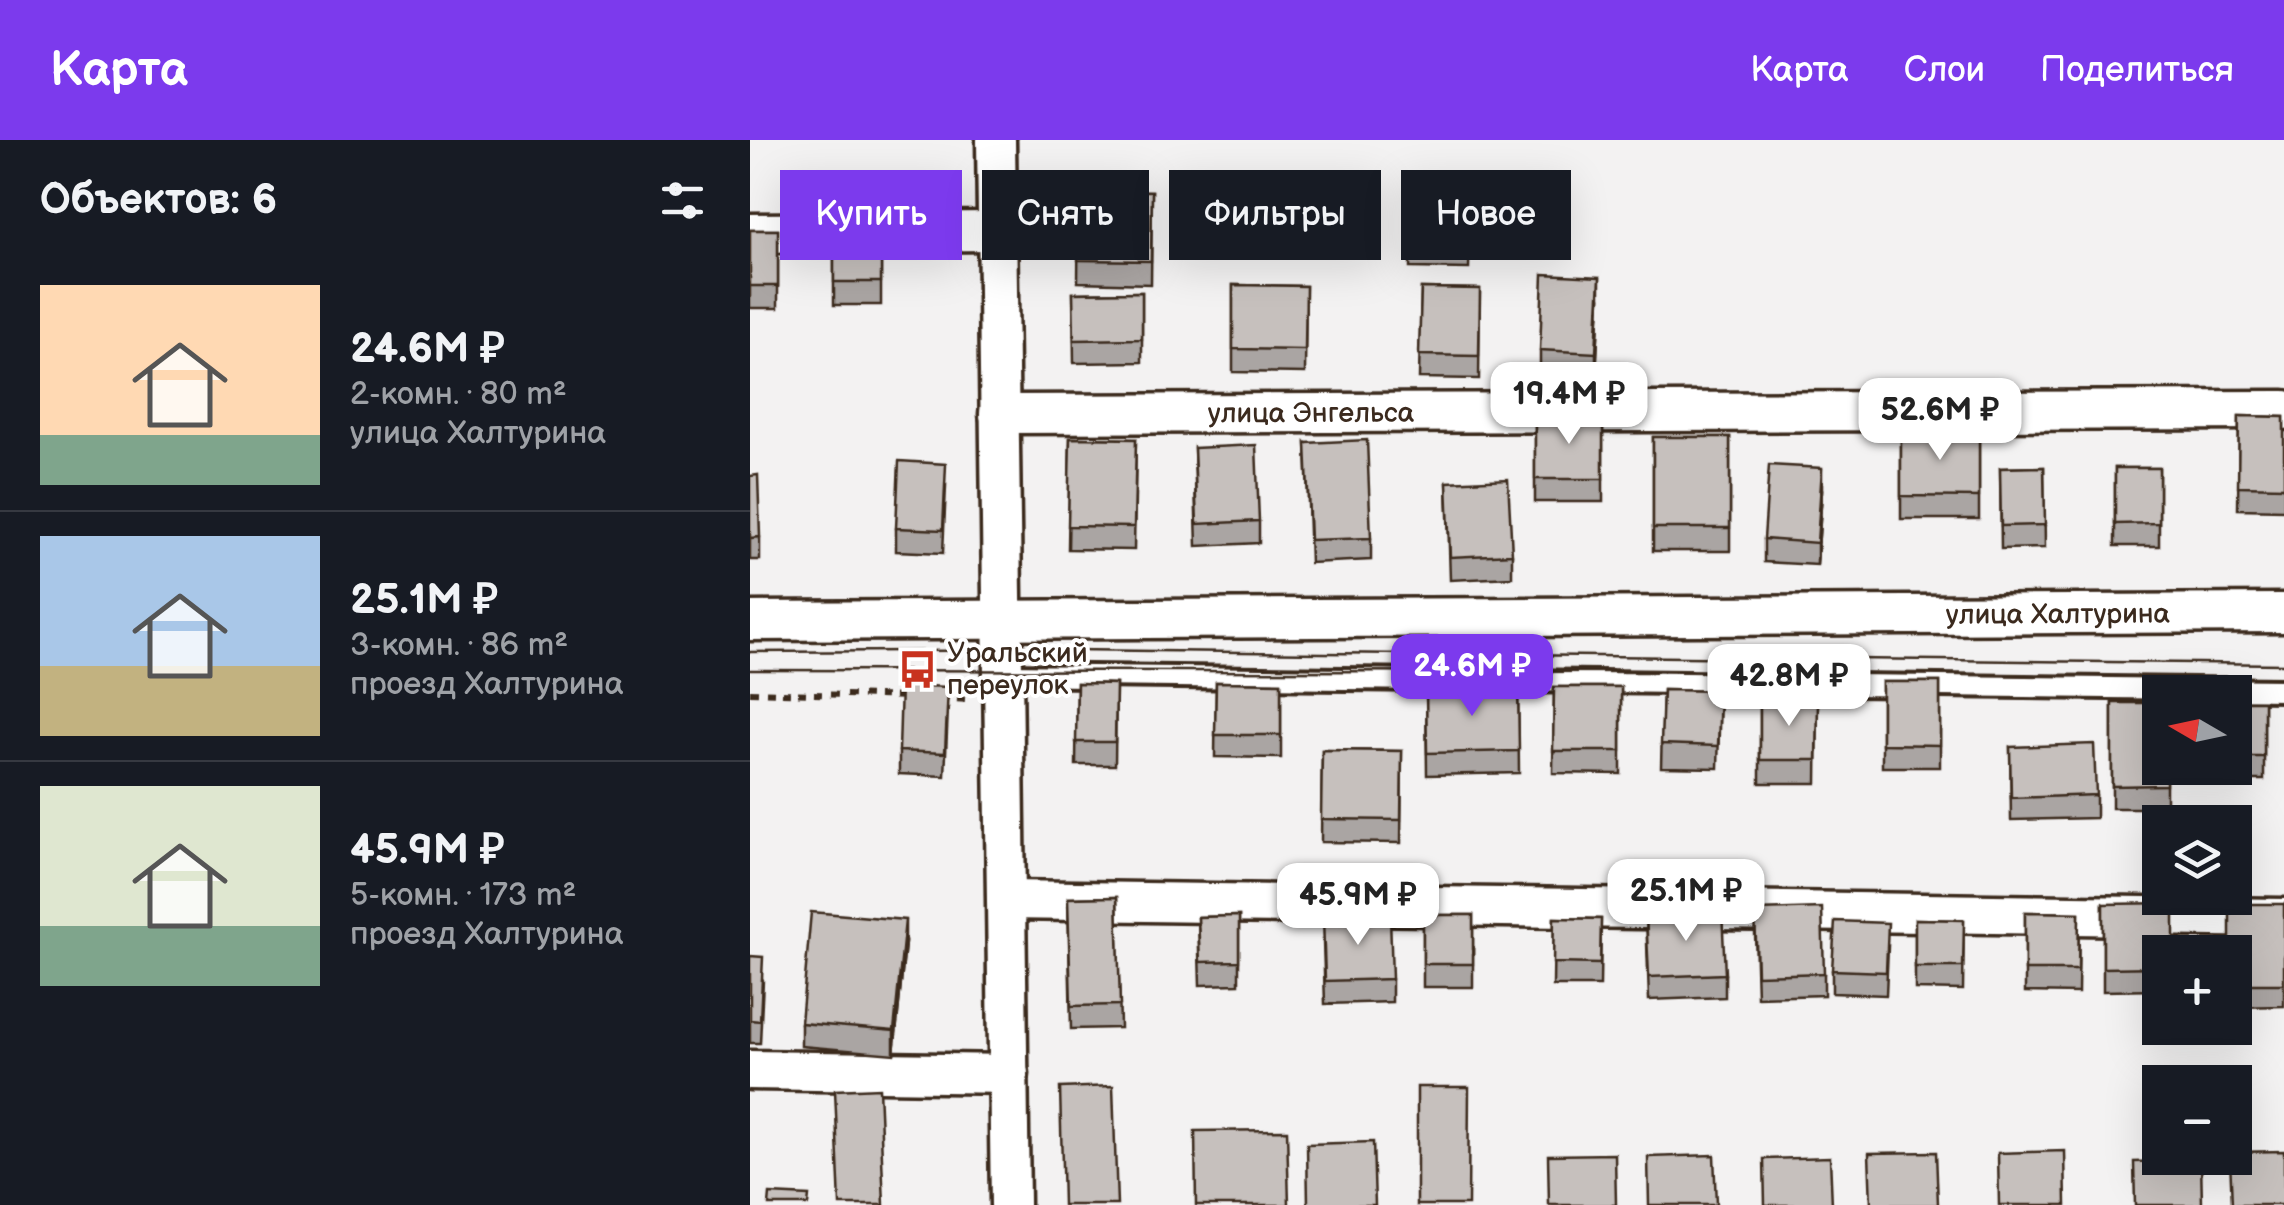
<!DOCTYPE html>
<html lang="ru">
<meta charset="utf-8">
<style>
body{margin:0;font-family:"Balsamiq Sans",sans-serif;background:#20242c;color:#f1f3f6;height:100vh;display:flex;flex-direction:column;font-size:38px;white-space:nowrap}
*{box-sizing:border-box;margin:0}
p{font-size:32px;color:#9ea1a6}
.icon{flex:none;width:55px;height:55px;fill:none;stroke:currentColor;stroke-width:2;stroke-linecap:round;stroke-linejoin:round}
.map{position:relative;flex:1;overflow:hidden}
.side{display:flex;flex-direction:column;background:#171b24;width:750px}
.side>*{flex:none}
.banner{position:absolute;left:30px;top:30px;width:950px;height:90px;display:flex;gap:20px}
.needle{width:65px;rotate:279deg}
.controls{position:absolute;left:1392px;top:535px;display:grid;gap:20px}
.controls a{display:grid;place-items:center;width:110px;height:110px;border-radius:0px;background:#171b24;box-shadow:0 10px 40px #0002;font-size:50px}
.price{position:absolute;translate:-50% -85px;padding:0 22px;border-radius:20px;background:#fff;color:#222;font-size:32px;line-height:65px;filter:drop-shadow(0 2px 5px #0008)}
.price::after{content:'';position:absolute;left:50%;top:60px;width:30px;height:22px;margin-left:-15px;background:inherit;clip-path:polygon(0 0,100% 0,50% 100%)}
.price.on{background:#7c3aed;color:#fff}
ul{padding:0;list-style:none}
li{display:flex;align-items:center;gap:30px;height:250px;padding:0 40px}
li+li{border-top:2px solid #363941}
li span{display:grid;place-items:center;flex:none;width:280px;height:200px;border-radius:0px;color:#555}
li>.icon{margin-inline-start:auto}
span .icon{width:120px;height:120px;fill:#fffc;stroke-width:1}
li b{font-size:42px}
h2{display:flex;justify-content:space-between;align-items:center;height:120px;padding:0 40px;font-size:42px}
.pill{padding:0 35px;border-radius:0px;background:#171b24;box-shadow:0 10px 40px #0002;font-size:35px;line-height:90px}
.pill.on{background:#7c3aed;color:#fff}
header{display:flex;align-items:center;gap:60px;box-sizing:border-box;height:140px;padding:0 50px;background:#7c3aed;color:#fff}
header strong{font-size:48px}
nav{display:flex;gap:55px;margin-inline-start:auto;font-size:35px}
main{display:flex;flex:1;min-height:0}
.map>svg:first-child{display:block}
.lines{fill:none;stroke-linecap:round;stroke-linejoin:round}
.lane-casing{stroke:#3b2a1e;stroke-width:28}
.street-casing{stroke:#3b2a1e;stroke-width:45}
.path{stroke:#3b2a1e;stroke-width:6;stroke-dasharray:8 8;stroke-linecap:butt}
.lane{stroke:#fff;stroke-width:20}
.street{stroke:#fff;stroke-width:38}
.tram{stroke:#3b2a1e;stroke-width:2.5}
.wall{fill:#aaa5a3;stroke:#3b2a1e;stroke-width:2.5}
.shaded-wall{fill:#8b8684;stroke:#3b2a1e;stroke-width:2.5}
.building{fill:#c6c0bd;stroke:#3b2a1e;stroke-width:2.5}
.labels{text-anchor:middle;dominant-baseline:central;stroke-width:8;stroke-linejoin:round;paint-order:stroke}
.street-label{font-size:28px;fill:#3b2a1e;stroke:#fff}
.poi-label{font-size:28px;fill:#3b2a1e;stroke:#fff;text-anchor:start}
</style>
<header>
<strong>Карта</strong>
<nav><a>Карта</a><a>Слои</a><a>Поделиться</a></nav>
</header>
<main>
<section class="side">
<h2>Объектов: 6<svg class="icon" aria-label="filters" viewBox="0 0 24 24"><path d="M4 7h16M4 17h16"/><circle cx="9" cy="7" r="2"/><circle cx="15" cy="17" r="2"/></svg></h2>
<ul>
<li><span style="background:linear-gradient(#ffd9b3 75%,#7fa58c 0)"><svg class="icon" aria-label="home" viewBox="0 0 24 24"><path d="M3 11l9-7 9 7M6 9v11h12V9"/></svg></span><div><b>24.6M ₽</b><p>2-комн. · 80 m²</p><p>улица Халтурина</p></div></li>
<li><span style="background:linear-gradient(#a9c7e8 65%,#c2b280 0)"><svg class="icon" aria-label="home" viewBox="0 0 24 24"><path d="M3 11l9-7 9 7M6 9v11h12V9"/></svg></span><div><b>25.1M ₽</b><p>3-комн. · 86 m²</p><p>проезд Халтурина</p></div></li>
<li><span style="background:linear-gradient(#dfe7d0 70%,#7fa58c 0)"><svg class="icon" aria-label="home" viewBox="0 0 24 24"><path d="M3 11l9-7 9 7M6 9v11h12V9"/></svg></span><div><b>45.9M ₽</b><p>5-комн. · 173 m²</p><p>проезд Халтурина</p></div></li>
</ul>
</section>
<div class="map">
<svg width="1534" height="1065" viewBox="0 0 1534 1065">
<rect width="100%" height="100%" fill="#f3f2f2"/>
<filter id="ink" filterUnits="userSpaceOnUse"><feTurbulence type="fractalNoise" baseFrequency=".01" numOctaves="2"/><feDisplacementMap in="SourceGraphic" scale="20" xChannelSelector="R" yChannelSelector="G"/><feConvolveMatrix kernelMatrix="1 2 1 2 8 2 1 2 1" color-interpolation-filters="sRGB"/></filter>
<g filter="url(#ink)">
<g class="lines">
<defs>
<path id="lane" d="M256,535L1534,550"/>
<g id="street">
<path d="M246,0L260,1065"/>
<path d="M0,93L246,91"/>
<path id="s1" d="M249,274L1534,270"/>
<path id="s2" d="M0,481L1534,473"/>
<path d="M258,760L1534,778"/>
<path d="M0,930L259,934"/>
</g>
</defs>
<use href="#lane" class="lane-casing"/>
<use href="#street" class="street-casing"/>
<g class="path">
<path d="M0,552L159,557"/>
<path d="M191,558L219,560"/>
</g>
<use href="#lane" class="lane"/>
<use href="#street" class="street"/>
<g class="tram">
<path d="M0,512L321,510L1534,524"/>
<path d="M0,530L905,532"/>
</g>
</g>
<g class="wall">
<path d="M615,35L617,113L565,114L564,36Z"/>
<path d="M661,38L721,39L719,129L660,128Z"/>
<path d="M329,50L402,51L401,144L328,142Z"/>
<rect x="84" y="87" width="47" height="78"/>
<rect x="0" y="90" width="28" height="78"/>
<path d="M483,145L556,146L555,233L483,232Z"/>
<path d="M671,148L730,149L729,239L669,238Z"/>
<path d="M392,152V222L324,223L323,153Z"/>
<path d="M850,159L846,236L790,233V210Z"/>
<path d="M785,275L853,276V362H785Z"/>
<path d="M1489,276L1534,277V370L1488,369Z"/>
<rect x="1151" y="289" width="78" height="90"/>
<rect x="903" y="297" width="77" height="114"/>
<path d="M320,298L386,299L384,410L318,409Z"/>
<path d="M556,303L621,398V420L560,423Z"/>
<path d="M444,308L509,381V403L447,406Z"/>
<path d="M1294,327L1295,408L1251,409L1250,328Z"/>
<rect x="1365" y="328" width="44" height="78"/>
<path d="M0,336L10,397V420H0Z"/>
<path d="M697,342L762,414V437L700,440Z"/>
<path d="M196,346L193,413L146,411V388Z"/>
<path d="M1072,351L1067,425L1014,422V399Z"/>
<path d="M466,542L531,543V618L465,617Z"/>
<rect x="1132" y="542" width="58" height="85"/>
<path d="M327,543L366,544L365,625H326Z"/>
<path d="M768,545L769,633L677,635L676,547Z"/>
<path d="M804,547H871V634L803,633Z"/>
<path d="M913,550L970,551L968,628L911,627Z"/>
<path d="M1010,558H1068L1067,643H1010Z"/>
<path d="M1485,561H1514V640H1470V628H1485Z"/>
<path d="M1362,563L1416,628V668H1362Z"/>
<path d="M198,569L195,636L149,634V611Z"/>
<path d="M1260,607L1346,655V678L1261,680Z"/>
<path d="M572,610L652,611L651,703L571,702Z"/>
<path d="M367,757L370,888L321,889L318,758Z"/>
<path d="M1353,764L1410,812V850L1353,851Z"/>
<path d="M1534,764V866L1485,867V812Z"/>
<path d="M1275,772L1329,773L1328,853L1275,852Z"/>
<path d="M896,773L975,834V857L899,860Z"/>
<rect x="673" y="775" width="50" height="72"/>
<path d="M489,776V844L450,845L448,777Z"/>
<path d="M804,778L851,779L850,846H803Z"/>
<path d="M1165,779L1214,780L1213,850L1165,849Z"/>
<path d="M1005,793L1074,833V855L1007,857Z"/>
<path d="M573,800L642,839V862L575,864Z"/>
<path d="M155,803L144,914L51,906V883Z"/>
<path d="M1138,806L1136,855L1082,853V830Z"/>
<path d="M0,816L13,840L10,903H0Z"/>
</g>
<g class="shaded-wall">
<path d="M850,137V159L846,236V213Z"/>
<path d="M1072,328V351L1067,425V403Z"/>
<path d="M155,780V803L144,914V891Z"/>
</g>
<g class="building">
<path d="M615,35L617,90L565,91L564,36Z"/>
<path d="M661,38L721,39L719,106L660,105Z"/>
<path d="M329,50L402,51L401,121L328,120Z"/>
<rect x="84" y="87" width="47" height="55"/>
<rect x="0" y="90" width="28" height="56"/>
<path d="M793,134L850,137L846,213L790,210Z"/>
<path d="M483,145L556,146L555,210L483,209Z"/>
<path d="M671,148L730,149L729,216L669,215Z"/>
<path d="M392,152V199L324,200L323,153Z"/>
<path d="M785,275L853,276V339H785Z"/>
<path d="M1489,276L1534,277V347L1488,346Z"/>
<path d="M1151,289H1229V357L1151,356Z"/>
<rect x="903" y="297" width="77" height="91"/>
<path d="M320,298L386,299L384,387L318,386Z"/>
<path d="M617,300L621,398L560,400L556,303Z"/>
<path d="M506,305L509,381L447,384L444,308Z"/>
<path d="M149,321L196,324L193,390L146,388Z"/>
<path d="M1019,325L1072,328L1067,403L1014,399Z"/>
<path d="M1294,327L1295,385L1251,386L1250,328Z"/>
<path d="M1365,328H1409V383L1365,384Z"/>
<path d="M8,335L10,397L0,398V336Z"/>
<path d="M758,339L762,414L700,417L697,342Z"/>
<path d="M466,542L531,543V595H465Z"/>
<path d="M1132,542H1190V605L1132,604Z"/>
<path d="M327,543L366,544L365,602H326Z"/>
<path d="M151,545L198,547L195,613L149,611Z"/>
<path d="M768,545L769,611L677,613L676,547Z"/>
<path d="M804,547H871V611H803Z"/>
<path d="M913,550L970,551L968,606L911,604Z"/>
<path d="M1010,558H1068L1067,620H1010Z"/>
<rect x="1485" y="561" width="29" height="56"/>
<path d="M1362,563H1410V628H1416V645L1362,646Z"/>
<path d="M1344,604L1346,655L1261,658L1260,607Z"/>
<path d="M572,610L652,611L651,680L571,679Z"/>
<path d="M367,757L370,865L321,866L318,758Z"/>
<path d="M1424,763V812H1410V827L1353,828V764Z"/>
<path d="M1480,764H1534V844H1485V812H1480Z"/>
<path d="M1072,768L1074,833L1007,835L1005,770Z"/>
<path d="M972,770L975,834L899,837L896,773Z"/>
<path d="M61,772L155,780L144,891L51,883Z"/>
<path d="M1275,772L1329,773L1328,830H1275Z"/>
<path d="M640,775L642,839L575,841L573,777Z"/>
<rect x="673" y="775" width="50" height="49"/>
<path d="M489,776V821L450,822L448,777Z"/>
<path d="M804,778L851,779L850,824L803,823Z"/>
<path d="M1165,779L1214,780L1213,827H1165Z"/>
<path d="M1085,781L1138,783L1136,832L1082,830Z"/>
<path d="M0,816L13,817L10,881L0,880Z"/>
<path d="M363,946L367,1065H313L310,948Z"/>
<path d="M667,947H719L718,1065H667Z"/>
<path d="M129,948L134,1065H90L85,950Z"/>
<path d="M537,990L539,1065H446L445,991Z"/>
<path d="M623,1002L625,1065H558L557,1004Z"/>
<path d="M1315,1011L1316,1065H1249L1248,1013Z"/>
<path d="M1534,1011V1065H1482L1480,1018H1485V1012Z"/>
<path d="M1186,1012L1188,1065H1121L1119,1013Z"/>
<path d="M865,1014L866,1065H799L798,1015Z"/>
<path d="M964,1015L966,1065H899L898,1017Z"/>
<path d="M1080,1017L1082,1065H1015L1014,1019Z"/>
<path d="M1451,1020L1452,1065H1385L1384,1022Z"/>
<path d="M20,1054L59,1056L58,1065H19Z"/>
</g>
</g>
<defs>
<symbol id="bus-bare" viewBox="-9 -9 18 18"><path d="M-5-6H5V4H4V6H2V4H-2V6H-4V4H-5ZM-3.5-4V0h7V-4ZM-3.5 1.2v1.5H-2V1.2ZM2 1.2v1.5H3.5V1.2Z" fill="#c8321e" stroke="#fff" stroke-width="2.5" paint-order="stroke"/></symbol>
</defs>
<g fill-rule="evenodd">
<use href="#bus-bare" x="140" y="502" width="55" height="55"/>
</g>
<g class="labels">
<g class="street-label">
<text stroke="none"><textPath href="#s1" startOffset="312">улица Энгельса</textPath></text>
<text stroke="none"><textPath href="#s2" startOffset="1308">улица Халтурина</textPath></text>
</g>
<g class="poi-label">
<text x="197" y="513">Уральский<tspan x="197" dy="32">переулок</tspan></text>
</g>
</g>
</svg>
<div class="controls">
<a><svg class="needle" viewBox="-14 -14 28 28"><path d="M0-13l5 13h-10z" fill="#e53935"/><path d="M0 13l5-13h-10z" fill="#9ea1a6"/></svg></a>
<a><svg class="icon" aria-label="layers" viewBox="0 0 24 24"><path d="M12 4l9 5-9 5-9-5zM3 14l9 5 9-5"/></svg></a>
<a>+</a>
<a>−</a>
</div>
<b class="price" style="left:819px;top:307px">19.4M ₽</b>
<b class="price" style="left:1190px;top:323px">52.6M ₽</b>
<b class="price on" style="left:722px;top:579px">24.6M ₽</b>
<b class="price" style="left:1039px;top:589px">42.8M ₽</b>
<b class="price" style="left:936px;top:804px">25.1M ₽</b>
<b class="price" style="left:608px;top:808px">45.9M ₽</b>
<div class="banner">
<a class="pill on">Купить</a>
<a class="pill">Снять</a>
<a class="pill">Фильтры</a>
<a class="pill">Новое</a>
</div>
</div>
</main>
